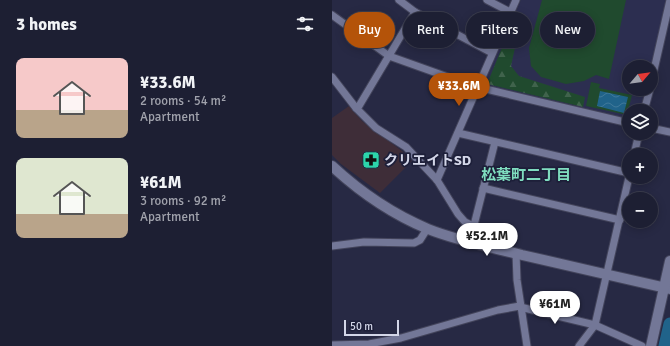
<!DOCTYPE html>
<meta charset="utf-8">
<style>
body{margin:0;font-family:Signika,"Noto Sans JP",sans-serif;background:#2a2c3f;color:#f1f3f6;height:100vh;display:flex;flex-direction:column;font-size:15px;white-space:nowrap}
*{box-sizing:border-box;margin:0}
p{font-size:13px;color:#a0a2ac}
.icon{flex:none;width:22px;height:22px;fill:none;stroke:currentColor;stroke-width:2;stroke-linecap:round;stroke-linejoin:round}
.map{position:relative;flex:1;overflow:hidden}
.side{display:flex;flex-direction:column;background:#1d1f33;width:332px}
.side>*{flex:none}
.top-card{position:absolute;left:12px;top:12px;width:266px;height:36px;display:flex;gap:8px}
.needle{width:26px;rotate:61deg}
.buttons{position:absolute;left:290px;top:60px;display:grid;gap:8px}
.buttons a{display:grid;place-items:center;width:36px;height:36px;border-radius:50%;background:#1d1f33;box-shadow:0 2px 10px #0003,0 0 0 1px #3b3d4e;font-size:20px}
.scale{position:absolute;left:12px;bottom:10px;width:55px;box-sizing:border-box;padding-left:4px;border:2px solid #d3d6e8;border-top:0;font-size:11px;line-height:14px;white-space:nowrap;color:#d3d6e8;-webkit-text-stroke:3px #1d1f39;paint-order:stroke}
.price{position:absolute;translate:-50% -34px;padding:0 9px;border-radius:14px;background:#fff;color:#222;font-size:13px;line-height:26px;filter:drop-shadow(0 1px 2px #0008)}
.price::after{content:'';position:absolute;left:50%;top:24px;width:12px;height:9px;margin-left:-6px;background:inherit;clip-path:polygon(0 0,100% 0,50% 100%)}
.price.active{background:#b45309;color:#fff}
ul{padding:0;list-style:none}
li{display:flex;align-items:center;gap:12px;height:100px;padding:0 16px}
li span{display:grid;place-items:center;flex:none;width:112px;height:80px;border-radius:8px;color:#555}
li>.icon{margin-inline-start:auto}
span .icon{width:48px;height:48px;fill:#fffc;stroke-width:1}
li b{font-size:17px}
h2{display:flex;justify-content:space-between;align-items:center;height:48px;padding:0 16px;font-size:17px}
.pill{padding:0 14px;border-radius:18px;background:#1d1f33;box-shadow:0 2px 10px #0003,0 0 0 1px #3b3d4e;font-size:14px;line-height:36px}
.pill.active{background:#b45309;color:#fff}
main{display:flex;flex:1;min-height:0}
.map>svg:first-child{display:block}
.commercial{fill:#3e2d38}
.built{fill:#2c2e50}
.forest{fill:url(#forest-firs)}
.garden{fill:#204a2e}
.water{fill:url(#water-waves)}
.lines{fill:none;stroke-linecap:round;stroke-linejoin:round}
.river{stroke:#20638a;stroke-width:13}
.street-casing{stroke:#43445b;stroke-width:9}
.secondary-casing{stroke:#43445b;stroke-width:12}
.street{stroke:#737797;stroke-width:7}
.secondary{stroke:#737797;stroke-width:10}
.labels{text-anchor:middle;dominant-baseline:central;stroke-width:3.5;stroke-linejoin:round;paint-order:stroke}
.poi-label{font-size:14px;font-weight:bold;fill:#d3d6e8;stroke:#1d1f39;text-anchor:start}
.neighbourhood-label{font-size:15px;font-weight:bold;fill:#7fddbf;stroke:#1d1f39}
</style>
<main>
<section class="side">
<h2>3 homes<svg class="icon" aria-label="filters" viewBox="0 0 24 24"><path d="M4 7h16M4 17h16"/><circle cx="9" cy="7" r="2"/><circle cx="15" cy="17" r="2"/></svg></h2>
<ul>
<li><span style="background:linear-gradient(#f6c9c9 65%,#b9a48a 0)"><svg class="icon" aria-label="home" viewBox="0 0 24 24"><path d="M3 11l9-7 9 7M6 9v11h12V9"/></svg></span><div><b>¥33.6M</b><p>2 rooms · 54 m²</p><p>Apartment</p></div></li>
<li><span style="background:linear-gradient(#dfe7d0 70%,#b9a48a 0)"><svg class="icon" aria-label="home" viewBox="0 0 24 24"><path d="M3 11l9-7 9 7M6 9v11h12V9"/></svg></span><div><b>¥61M</b><p>3 rooms · 92 m²</p><p>Apartment</p></div></li>
</ul>
</section>
<div class="map">
<svg width="338" height="346" viewBox="0 0 338 346">
<defs>
<pattern id="forest-firs" width="22" height="20" patternUnits="userSpaceOnUse"><rect width="22" height="20" fill="#204a2e"/><path d="M5 1l3.5 6h-7zM16 11l3.5 6h-7z" fill="#40634c"/></pattern>
<pattern id="water-waves" width="16" height="10" patternUnits="userSpaceOnUse"><rect width="16" height="10" fill="#20638a"/><path d="M0 5q4-4 8 0t8 0" fill="none" stroke="#40799a"/></pattern>
</defs>
<rect width="100%" height="100%" fill="#272944"/>
<path class="commercial" d="M17,106L30,121L70,151L80,161L48,193L9,164L0,155V118Z"/>
<path class="built" d="M189,0H335L319,67H297V89H314L309,111H297V119L152,87L150,84Z"/>
<path class="forest" d="M180,23L188,25L179,66L187,76L253,97L251,107L155,84Z"/>
<g class="garden">
<path d="M210,0H294L277,79L264,75L252,81L234,84L209,77L199,66L197,48Z"/>
<path d="M259,82L268,84L267,88L300,95L295,115L254,106Z"/>
</g>
<path class="water" d="M268,91L296,97L292,113L265,106Z"/>
<g class="lines">
<path class="river" d="M333,346L338,324"/>
<defs>
<g id="street">
<path d="M67,0L83,12L160,53"/>
<path d="M155,0L178,12"/>
<path d="M0,15L57,56L141,86L297,123"/>
<path d="M0,77L24,108L44,128L74,147L105,180L126,214L133,222L141,226"/>
<path d="M319,83L338,0"/>
<path d="M24,108L27,106L83,12"/>
<path d="M312,111L318,89"/>
<path d="M319,128L338,132"/>
<path d="M126,133L297,173"/>
<path d="M302,155L307,133"/>
<path d="M105,180L184,0"/>
<path d="M151,188L288,220"/>
<path d="M138,241L163,142"/>
<path d="M0,246L32,242L82,243L88,240L95,229"/>
<path d="M184,253L185,280L195,346"/>
<path d="M188,307L263,325L310,346"/>
<path d="M0,345L37,344L69,338L166,310L188,306"/>
<path d="M247,346L263,325L297,177"/>
</g>
<g id="secondary">
<path d="M0,166C28,192 60,214 96,229C126,241 159,247 190,255C239,266 289,278 338,289"/>
<path d="M319,346L338,261"/>
</g>
</defs>
<use href="#street" class="street-casing"/>
<use href="#secondary" class="secondary-casing"/>
<use href="#street" class="street"/>
<use href="#secondary" class="secondary"/>
</g>
<defs>
<symbol id="pharmacy-square" viewBox="-11 -11 22 22"><rect x="-9" y="-9" width="18" height="18" rx="4" fill="#2cd5ab" stroke="#1d1f39"/><path d="M-2-6h4v4h4v4h-4v4h-4v-4h-4v-4h4Z" fill="#111"/></symbol>
</defs>
<g fill-rule="evenodd">
<use href="#pharmacy-square" x="29" y="150" width="20" height="20"/>
</g>
<g class="labels">
<g class="poi-label">
<text x="52" y="160">クリエイトSD</text>
</g>
<g class="neighbourhood-label">
<text x="194" y="175">松葉町二丁目</text>
</g>
</g>
</svg>
<div class="buttons">
<a><svg class="needle" viewBox="-14 -14 28 28"><path d="M0-13l5 13h-10z" fill="#e53935"/><path d="M0 13l5-13h-10z" fill="#a0a2ac"/></svg></a>
<a><svg class="icon" aria-label="layers" viewBox="0 0 24 24"><path d="M12 4l9 5-9 5-9-5zM3 14l9 5 9-5"/></svg></a>
<a>+</a>
<a>−</a>
</div>
<div class="scale">50 m</div>
<b class="price active" style="left:127px;top:107px">¥33.6M</b>
<b class="price" style="left:155px;top:257px">¥52.1M</b>
<b class="price" style="left:223px;top:325px">¥61M</b>
<div class="top-card">
<a class="pill active">Buy</a>
<a class="pill">Rent</a>
<a class="pill">Filters</a>
<a class="pill">New</a>
</div>
</div>
</main>
